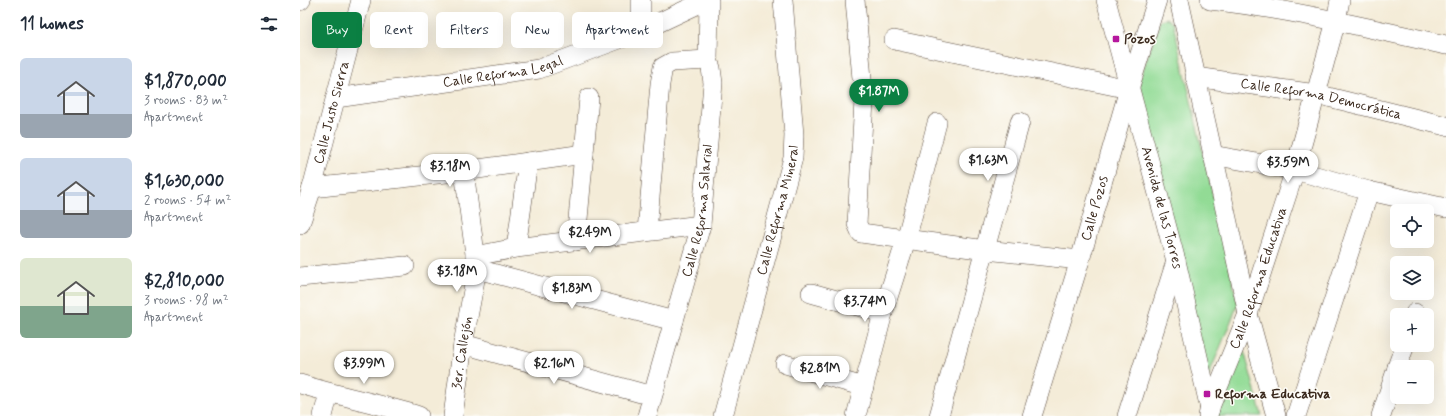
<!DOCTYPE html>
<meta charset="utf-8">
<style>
body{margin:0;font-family:Mynerve,sans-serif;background:#f6f6f7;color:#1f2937;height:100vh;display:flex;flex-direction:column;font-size:15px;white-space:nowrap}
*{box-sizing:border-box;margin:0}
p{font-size:13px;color:#747a83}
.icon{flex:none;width:22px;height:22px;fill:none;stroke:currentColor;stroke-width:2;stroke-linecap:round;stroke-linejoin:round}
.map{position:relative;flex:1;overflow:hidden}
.drawer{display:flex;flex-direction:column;background:#fff;width:300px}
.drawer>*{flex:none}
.top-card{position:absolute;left:12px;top:12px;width:380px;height:36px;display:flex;gap:8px}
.fabs{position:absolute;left:1090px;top:204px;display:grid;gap:8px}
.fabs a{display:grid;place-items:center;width:44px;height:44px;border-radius:6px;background:#fff;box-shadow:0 4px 16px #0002;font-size:20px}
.price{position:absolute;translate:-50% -34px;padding:0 9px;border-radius:14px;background:#fff;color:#222;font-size:13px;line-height:26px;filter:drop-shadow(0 1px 2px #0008)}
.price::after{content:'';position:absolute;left:50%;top:24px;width:12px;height:9px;margin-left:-6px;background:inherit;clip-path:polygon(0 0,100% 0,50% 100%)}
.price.on{background:#0b8043;color:#fff}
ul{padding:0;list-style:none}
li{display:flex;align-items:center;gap:12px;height:100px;padding:0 20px}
li span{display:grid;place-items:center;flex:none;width:112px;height:80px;border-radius:6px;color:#555}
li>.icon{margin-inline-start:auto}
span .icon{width:48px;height:48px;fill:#fffc;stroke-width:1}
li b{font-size:17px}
h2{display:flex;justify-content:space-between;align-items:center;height:48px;padding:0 20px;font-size:17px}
.chip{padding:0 14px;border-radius:6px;background:#fff;box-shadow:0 4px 16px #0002;font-size:14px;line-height:36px}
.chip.on{background:#0b8043;color:#fff}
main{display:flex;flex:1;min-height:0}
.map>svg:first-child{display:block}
.green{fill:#92db95;stroke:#66825a}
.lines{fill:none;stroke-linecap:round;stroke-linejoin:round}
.minor-casing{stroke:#57473a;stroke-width:20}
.minor{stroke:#fff;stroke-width:19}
.poi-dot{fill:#b5179e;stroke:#fdfcf7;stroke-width:1.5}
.labels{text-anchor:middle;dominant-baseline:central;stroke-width:3;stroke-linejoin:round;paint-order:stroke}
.poi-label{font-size:14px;font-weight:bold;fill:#3b2a1e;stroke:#fdfcf7;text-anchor:start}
.street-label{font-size:14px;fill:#3b2a1e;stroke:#fdfcf7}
</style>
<main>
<section class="drawer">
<h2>11 homes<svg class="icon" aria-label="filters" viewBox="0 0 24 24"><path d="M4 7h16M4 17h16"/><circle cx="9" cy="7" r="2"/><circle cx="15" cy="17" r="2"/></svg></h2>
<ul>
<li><span style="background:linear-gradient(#c9d6e8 70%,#9aa5b1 0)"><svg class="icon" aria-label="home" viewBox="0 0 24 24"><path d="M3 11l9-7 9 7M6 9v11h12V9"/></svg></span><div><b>$1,870,000</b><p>3 rooms · 83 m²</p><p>Apartment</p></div></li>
<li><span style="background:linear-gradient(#c9d6e8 65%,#9aa5b1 0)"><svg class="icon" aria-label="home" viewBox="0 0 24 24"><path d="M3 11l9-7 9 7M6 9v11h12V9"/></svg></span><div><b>$1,630,000</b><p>2 rooms · 54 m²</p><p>Apartment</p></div></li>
<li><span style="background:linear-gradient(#dfe7d0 60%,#7fa58c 0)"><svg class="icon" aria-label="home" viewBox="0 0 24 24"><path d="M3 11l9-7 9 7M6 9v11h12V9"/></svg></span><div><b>$2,810,000</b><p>3 rooms · 98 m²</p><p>Apartment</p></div></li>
</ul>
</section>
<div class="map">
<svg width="1146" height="416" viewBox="0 0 1146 416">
<rect width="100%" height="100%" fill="#fdfcf7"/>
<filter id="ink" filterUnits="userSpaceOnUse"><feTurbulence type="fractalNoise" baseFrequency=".025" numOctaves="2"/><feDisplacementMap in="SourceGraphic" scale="8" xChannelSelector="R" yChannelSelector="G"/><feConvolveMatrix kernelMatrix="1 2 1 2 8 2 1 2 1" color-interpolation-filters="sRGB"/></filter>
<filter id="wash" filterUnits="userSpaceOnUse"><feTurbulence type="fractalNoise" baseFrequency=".012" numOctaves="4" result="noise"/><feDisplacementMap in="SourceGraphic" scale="16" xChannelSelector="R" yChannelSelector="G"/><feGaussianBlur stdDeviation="0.9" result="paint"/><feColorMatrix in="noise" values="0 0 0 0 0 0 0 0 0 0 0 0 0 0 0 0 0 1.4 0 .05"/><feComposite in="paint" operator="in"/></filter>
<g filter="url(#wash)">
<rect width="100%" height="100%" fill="#f4ecd8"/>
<g class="green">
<path d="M867,18L873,23L938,304L906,382L839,81L860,21Z"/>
<path d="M942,343L962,416H917L916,410Z"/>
</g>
</g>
<g filter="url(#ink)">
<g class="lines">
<defs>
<g id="minor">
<path d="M555,0L564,101L557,224L561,233L686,250L780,260"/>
<path id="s1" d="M806,0L876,261L910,409"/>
<path d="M879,0L948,314L976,416"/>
<path d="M910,0C990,9 1068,28 1146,45"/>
<path d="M0,1L1,0"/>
<path d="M341,31V0"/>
<path d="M594,40L829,89"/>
<path id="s2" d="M895,77L1016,94L1146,126"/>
<path id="s3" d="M36,98L239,69L341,31L407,0"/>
<path d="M912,155L995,170L1069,191L1146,208"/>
<path d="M12,188L164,171L284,154"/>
<path id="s4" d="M0,224L12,188L61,0"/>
<path d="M347,231L360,84L363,67L372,62L408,60"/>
<path d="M276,241L289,98"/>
<path d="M216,248L228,162"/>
<path d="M175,256L216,248L401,225"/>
<path d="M177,269L374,321"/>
<path d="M0,277L105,266"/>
<path d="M511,293L583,313"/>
<path d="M1115,315V313"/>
<path d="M163,344L352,396"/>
<path d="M485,364L564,387"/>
<path d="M1097,367L1105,345"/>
<path d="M0,384C39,396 80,404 119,416"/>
<path d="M23,416L29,393"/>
<path id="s5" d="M153,416L163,344L177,269L164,171"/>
<path id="s6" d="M347,416L401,225L413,83L411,68L408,60L409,0"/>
<path id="s7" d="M423,416L493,158L494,135L483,0"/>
<path d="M556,416L583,313L606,240L637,123"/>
<path d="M639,416L720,122"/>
<path id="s8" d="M732,416L780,260L829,89L857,0"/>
<path d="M827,416L876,261"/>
<path id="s9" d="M908,416L910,407L948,314L995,170L1036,21L1040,0"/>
<path d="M996,416L1069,191"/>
<path d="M1081,416L1097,368"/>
</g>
</defs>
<use href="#minor" class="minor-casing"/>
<use href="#minor" class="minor"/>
</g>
</g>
<g class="poi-dot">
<rect x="812" y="35" width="8" height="8" rx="2"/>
<rect x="903" y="390" width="8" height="8" rx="2"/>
</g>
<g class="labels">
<g class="poi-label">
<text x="824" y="39">Pozos</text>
<text x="915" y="394">Reforma Educativa</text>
</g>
<g class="street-label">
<text stroke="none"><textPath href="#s3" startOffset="169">Calle Reforma Legal</textPath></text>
<text stroke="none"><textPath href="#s2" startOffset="128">Calle Reforma Democrática</textPath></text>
<text stroke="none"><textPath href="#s4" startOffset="116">Calle Justo Sierra</textPath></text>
<text stroke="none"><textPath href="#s8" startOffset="217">Calle Pozos</textPath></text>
<text stroke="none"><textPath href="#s1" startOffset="215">Avenida de las Torres</textPath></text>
<text stroke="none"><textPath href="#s6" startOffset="212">Calle Reforma Salarial</textPath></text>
<text stroke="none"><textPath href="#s7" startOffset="213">Calle Reforma Mineral</textPath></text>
<text stroke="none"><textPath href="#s9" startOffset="147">Calle Reforma Educativa</textPath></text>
<text stroke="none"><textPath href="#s5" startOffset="64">3er. Callejón</textPath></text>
</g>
</g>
</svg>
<div class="fabs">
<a><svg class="icon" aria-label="locate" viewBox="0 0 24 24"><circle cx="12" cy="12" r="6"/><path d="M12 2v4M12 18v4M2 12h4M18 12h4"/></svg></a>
<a><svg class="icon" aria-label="layers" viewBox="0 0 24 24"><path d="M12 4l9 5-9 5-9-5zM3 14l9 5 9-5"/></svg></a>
<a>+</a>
<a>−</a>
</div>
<b class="price on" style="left:579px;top:113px">$1.87M</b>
<b class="price" style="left:688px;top:182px">$1.63M</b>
<b class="price" style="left:988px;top:184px">$3.59M</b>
<b class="price" style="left:150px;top:188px">$3.18M</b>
<b class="price" style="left:290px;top:254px">$2.49M</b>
<b class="price" style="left:157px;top:293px">$3.18M</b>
<b class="price" style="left:272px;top:310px">$1.83M</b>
<b class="price" style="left:565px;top:323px">$3.74M</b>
<b class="price" style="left:64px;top:385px">$3.99M</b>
<b class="price" style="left:254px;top:385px">$2.16M</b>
<b class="price" style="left:520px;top:390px">$2.81M</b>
<div class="top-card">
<a class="chip on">Buy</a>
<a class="chip">Rent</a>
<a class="chip">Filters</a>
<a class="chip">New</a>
<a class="chip">Apartment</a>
</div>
</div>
</main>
